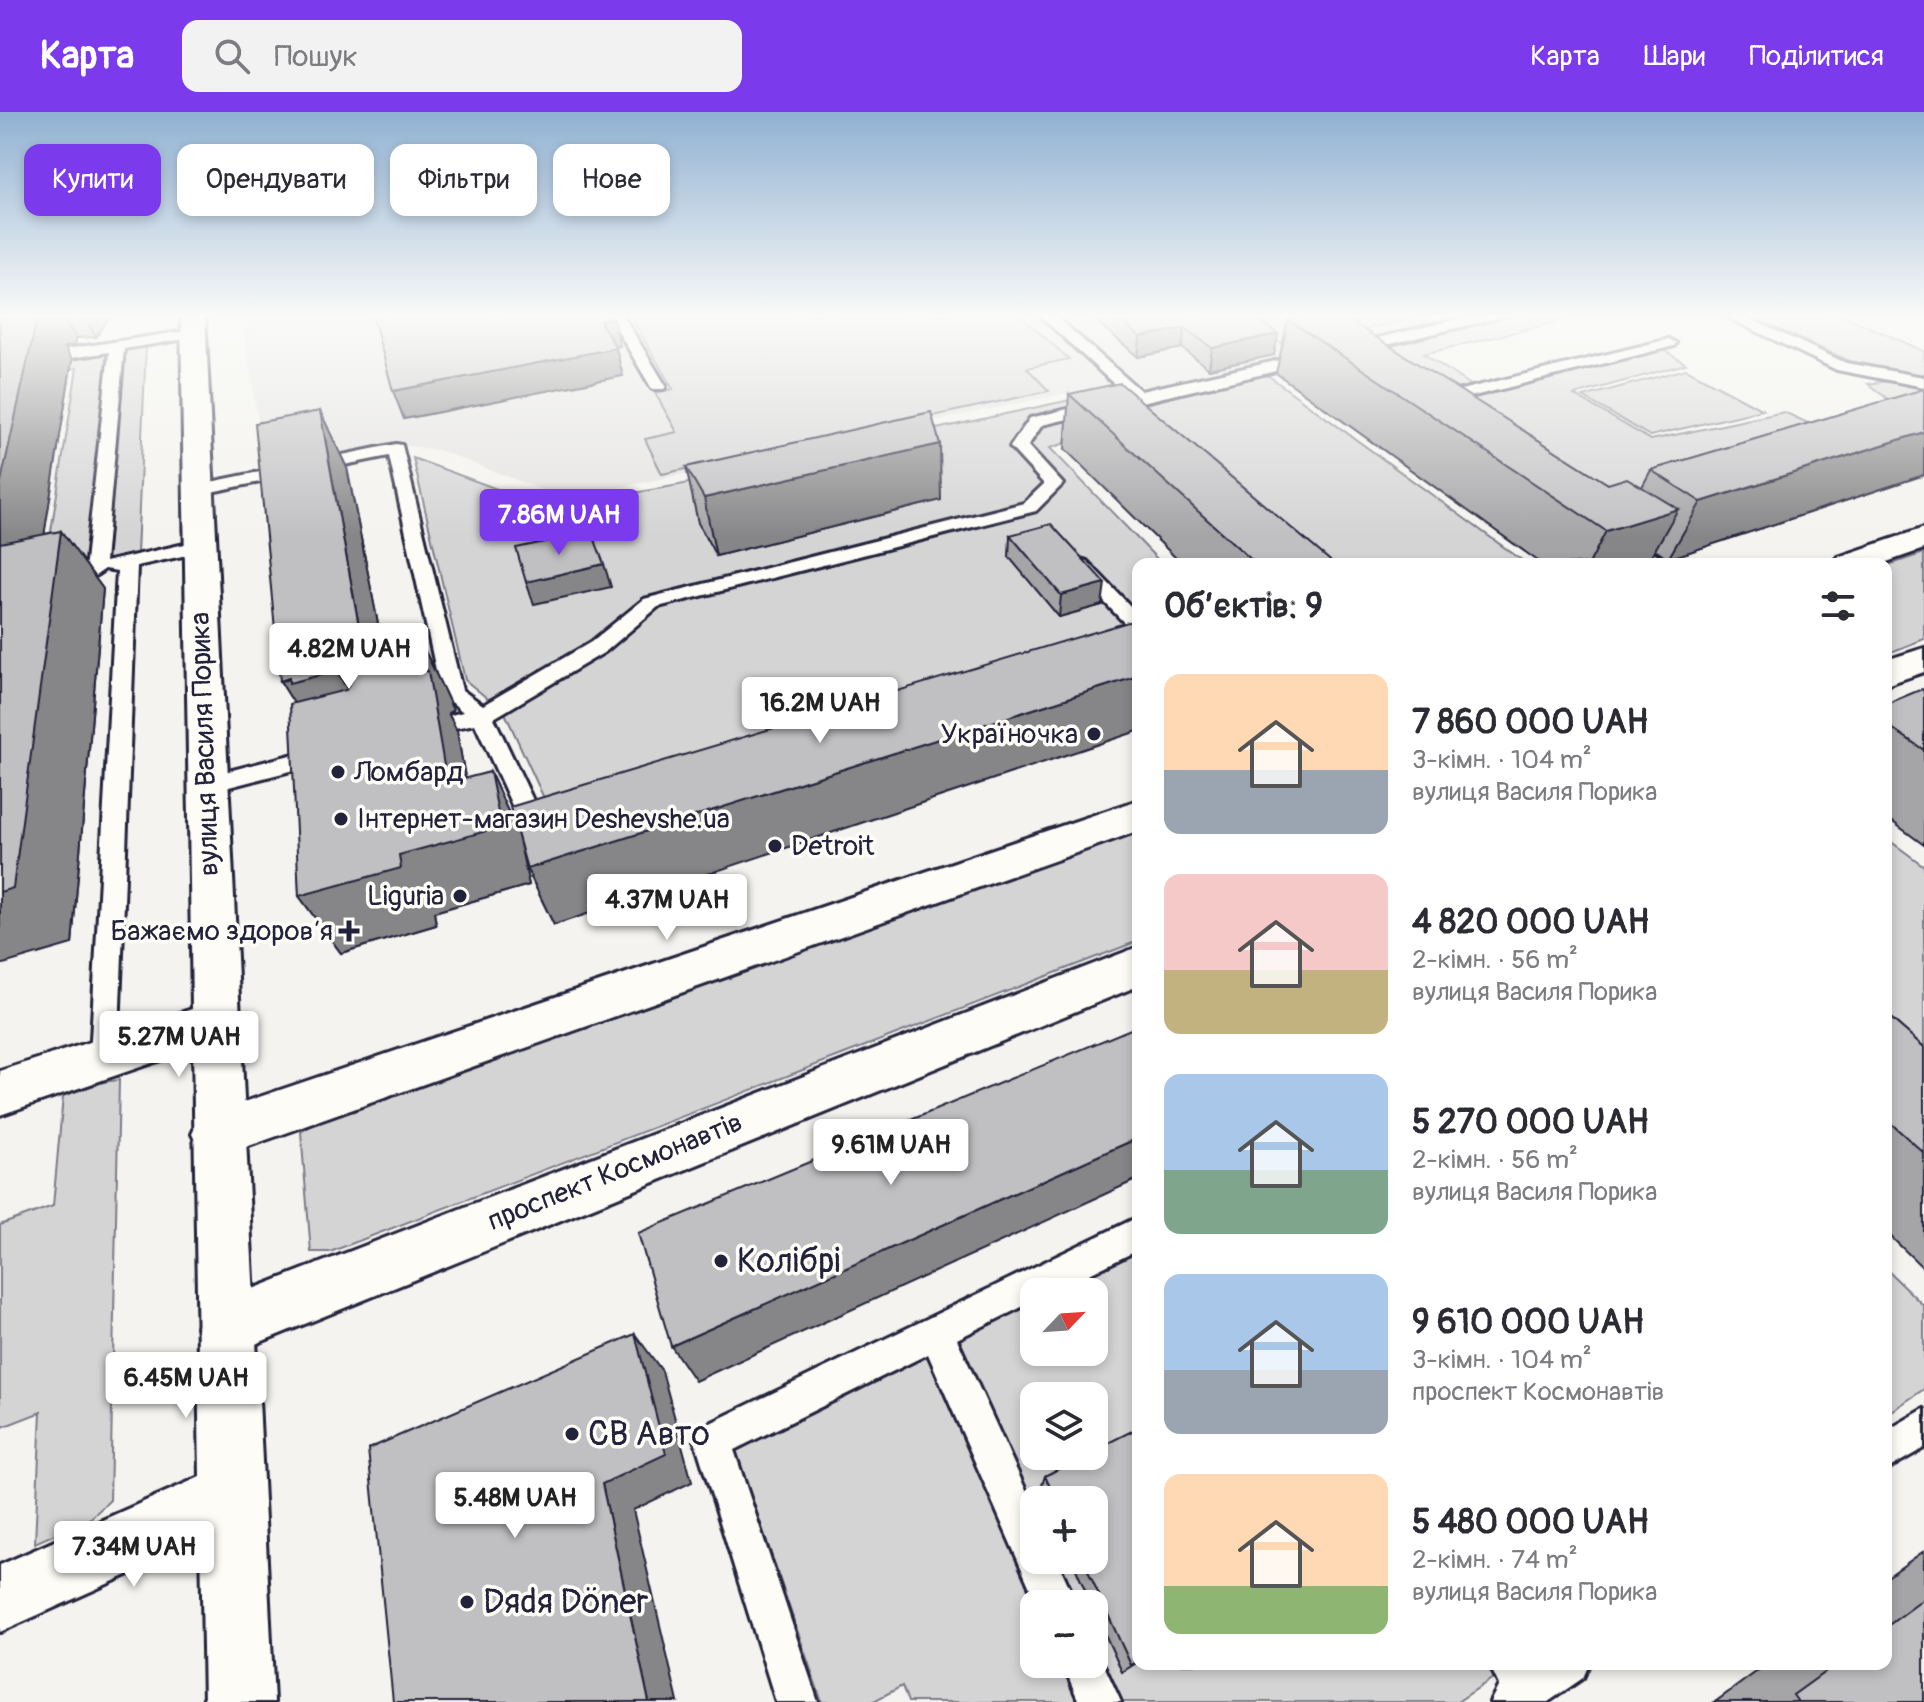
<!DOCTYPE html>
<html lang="uk">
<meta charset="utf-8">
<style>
body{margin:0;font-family:Pangolin,sans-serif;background:#f2f2f3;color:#2b2b33;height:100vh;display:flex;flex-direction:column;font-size:30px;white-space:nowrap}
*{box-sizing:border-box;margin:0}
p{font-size:26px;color:#7c7c81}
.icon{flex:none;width:44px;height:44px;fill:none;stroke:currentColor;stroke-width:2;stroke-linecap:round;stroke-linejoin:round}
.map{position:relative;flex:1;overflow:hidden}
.drawer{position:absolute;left:1132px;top:446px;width:760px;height:1112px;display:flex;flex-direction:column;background:#fff;border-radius:16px;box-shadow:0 4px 12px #0003}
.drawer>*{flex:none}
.banner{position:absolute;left:24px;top:32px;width:760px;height:72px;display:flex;gap:16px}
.needle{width:52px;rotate:65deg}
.buttons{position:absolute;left:1020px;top:1166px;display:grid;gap:16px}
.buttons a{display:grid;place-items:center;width:88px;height:88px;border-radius:16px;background:#fff;box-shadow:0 4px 12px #0003;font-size:40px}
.price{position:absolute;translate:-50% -68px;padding:0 18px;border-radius:8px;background:#fff;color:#222;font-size:26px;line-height:52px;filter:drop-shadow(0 2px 4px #0008)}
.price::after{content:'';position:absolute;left:50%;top:48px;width:24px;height:18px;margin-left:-12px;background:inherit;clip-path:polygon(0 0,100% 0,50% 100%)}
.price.current{background:#7c3aed;color:#fff}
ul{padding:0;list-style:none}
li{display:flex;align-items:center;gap:24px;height:200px;padding:0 32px}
li span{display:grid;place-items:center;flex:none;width:224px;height:160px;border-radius:16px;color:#555}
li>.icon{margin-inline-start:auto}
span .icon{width:96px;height:96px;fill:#fffc;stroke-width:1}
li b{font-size:34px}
h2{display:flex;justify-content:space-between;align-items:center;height:96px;padding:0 32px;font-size:34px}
.tag{padding:0 28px;border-radius:16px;background:#fff;box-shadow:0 4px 12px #0003;font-size:28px;line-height:72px}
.tag.current{background:#7c3aed;color:#fff}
header{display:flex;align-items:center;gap:48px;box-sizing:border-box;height:112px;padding:0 40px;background:#7c3aed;color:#fff}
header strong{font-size:38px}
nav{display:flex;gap:44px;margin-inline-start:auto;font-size:28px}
.search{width:560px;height:72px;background:#f2f2f3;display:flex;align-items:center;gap:20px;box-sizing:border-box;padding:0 28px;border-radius:16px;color:#7c7c81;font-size:30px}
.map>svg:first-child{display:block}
.built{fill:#e4e3e2}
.green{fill:#d5d4d5;stroke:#7c7b88;stroke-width:2;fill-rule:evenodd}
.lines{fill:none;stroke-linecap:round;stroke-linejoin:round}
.service-casing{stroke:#22223b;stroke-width:6}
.minor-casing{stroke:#22223b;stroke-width:6}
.tertiary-casing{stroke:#22223b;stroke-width:6}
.service{fill:#fdfcf7;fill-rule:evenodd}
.minor{fill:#fdfcf7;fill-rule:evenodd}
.tertiary{fill:#fdfcf7;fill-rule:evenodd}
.wall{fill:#a5a4a7;stroke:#22223b;stroke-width:2}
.shaded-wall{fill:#868688;stroke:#22223b;stroke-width:2}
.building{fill:#c0bfc2;stroke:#22223b;stroke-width:2}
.poi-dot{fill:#22223b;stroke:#fdfcf7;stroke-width:3}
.labels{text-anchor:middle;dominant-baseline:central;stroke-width:7;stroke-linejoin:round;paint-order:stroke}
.poi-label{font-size:28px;fill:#22223b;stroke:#fdfcf7;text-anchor:end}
.street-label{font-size:28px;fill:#22223b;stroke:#fdfcf7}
.near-poi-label{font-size:34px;fill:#22223b;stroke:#fdfcf7;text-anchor:start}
</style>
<header>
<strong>Карта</strong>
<div class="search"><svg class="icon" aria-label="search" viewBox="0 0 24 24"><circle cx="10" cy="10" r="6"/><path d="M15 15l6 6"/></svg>Пошук</div>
<nav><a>Карта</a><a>Шари</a><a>Поділитися</a></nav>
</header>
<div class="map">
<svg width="1924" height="1590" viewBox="0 0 1924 1590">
<rect width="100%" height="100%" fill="#f4f3ef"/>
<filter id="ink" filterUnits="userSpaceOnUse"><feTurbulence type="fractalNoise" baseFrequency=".0125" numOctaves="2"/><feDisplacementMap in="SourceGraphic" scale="16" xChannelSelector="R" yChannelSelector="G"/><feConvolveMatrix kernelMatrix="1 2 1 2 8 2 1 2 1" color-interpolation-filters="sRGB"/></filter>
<g filter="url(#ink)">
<path class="built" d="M242,202H1484L1153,278L1129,268L565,387L439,338L395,332L265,358Z"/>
<g class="green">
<path d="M629,202H1018L1069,247L1027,256L1049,279L662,362L645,327L677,320L655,281L673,277Z"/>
<path d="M1240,202H1421L1424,204L1287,235Z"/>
<path d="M1518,202H1590L1424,242L1483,281L1660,236L1686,252L1574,283L1651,328L1784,300L1812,313L1889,288L1868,272L1895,268L1924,275V311L1606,411L1351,242Z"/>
<path d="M1745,202H1840L1924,239V264L1850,249Z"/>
<path d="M146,233L137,442L44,463L77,256L8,267L31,250Z"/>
<path d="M1686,257L1763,298L1650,324L1583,285Z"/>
<path d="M1266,262L1527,452H1300L1126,297Z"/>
<path d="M1079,286L1114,316L1050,336L1162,452H1138V513L548,695L505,601L465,568L413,346L549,396L679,373Z"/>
<path d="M1924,441V527L1886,542V454Z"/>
<path d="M1138,719V829L330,1140H311L301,1020L319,1009Z"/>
<path d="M1886,726L1924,754V989L1886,955Z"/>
<path d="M119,968L110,1388L91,1406L35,1431L41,1300L0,1316V1113L53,1094L63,984L103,970Z"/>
<path d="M1138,1137V1552H1514L1457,1590H908L902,1574L872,1590H822L733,1331L1034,1187V1240H1094V1180H1049ZM1034,1284H1094V1344H1034ZM1034,1388H1094V1448H1034ZM1034,1492H1094V1552H1034Z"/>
<path d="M1886,1157L1924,1194V1277L1886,1303Z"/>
</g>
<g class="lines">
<defs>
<g id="service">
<path d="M608,202H622L666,274L664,277H652Z"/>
<path d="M1038,202H1053L1141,279L1311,241L1319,246L1311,251L1042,313L1028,334L1063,372L1036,399L658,495L605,540L494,606L540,703L551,705L554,711L551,717L533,722L524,719L521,713L475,612L455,616L447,614L444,609L447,604L463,600L441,581L389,344L196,383L187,378L196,373L396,332L402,333L462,578L483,593L591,530L644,487L1024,391L1044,372L1010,335L1030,306L1126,283Z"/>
<path d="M1479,202H1504L1502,205L1349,242L1341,237L1344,234Z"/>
<path d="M1720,202H1739L1846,251L1924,265V275L1837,258Z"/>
<path d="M192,218L199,222L197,225L124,237L105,450L198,429L207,435L205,439L137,454L118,946L114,955L104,959L94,955L90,946L117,459L105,457L95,464L85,458L109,240L33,252L25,247L33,242Z"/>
<path d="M1669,227L1676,231L1674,234L1430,295L1422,290L1424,287Z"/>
<path d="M1621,420L1628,422L1670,452H1647L1614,430L1612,426L1614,422Z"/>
<path d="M1080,447L1087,449L1138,502V520L1131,518L1073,457L1070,453L1073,449Z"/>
<path d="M325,634L333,636L337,642L333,648L206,681L198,679L194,673L198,667Z"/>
<path d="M1138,1105V1138L1053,1180H1034V1189L957,1227L1034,1396V1448H1057L1077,1492H1037L928,1242L734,1338L818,1590H776L695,1329L700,1316Z"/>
<path d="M1924,1297V1336L1886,1358V1319Z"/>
<path d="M1094,1536L1097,1538L1121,1590H1079L1063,1552H1094Z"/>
<path d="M1489,1552H1589L1583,1566L1548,1590H1490L1499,1573Z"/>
</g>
<g id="minor">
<path d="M1924,416V437L1881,452H1834L1838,445Z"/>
<path d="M1924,536V560L1886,573V548Z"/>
<path d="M1138,688V719L218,1045L200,1039L192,1022L200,1005L218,999Z"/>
<path d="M1138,835V874L226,1244L206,1235L197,1215L206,1195Z"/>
</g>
<path id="tertiary" d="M181,202H205L274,1590H204L201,1430L0,1520V1453L200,1365L193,937L0,1003V959L192,897Z"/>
</defs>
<use href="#service" class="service-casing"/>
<use href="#minor" class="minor-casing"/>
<use href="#tertiary" class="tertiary-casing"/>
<use href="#service" class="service"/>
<use href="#minor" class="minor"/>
<use href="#tertiary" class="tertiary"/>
</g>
<g class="wall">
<path d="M0,202H112L96,225L76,226L75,233L64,235L72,248L44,422L61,419L103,477L72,832Z"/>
<path d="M1088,202H1250L1274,243L1209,257L1182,236L1138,245Z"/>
<path d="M1288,208L1608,372L1642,375L1651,358L1924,277V363L1668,447L1655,438L1647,452H1542L1276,261Z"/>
<path d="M1069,282L1334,452H1182L1065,337Z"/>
<path d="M320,299L347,356L385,548L425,539L453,598L448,601L457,619L465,667L490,660L515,715L554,813L527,757L520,731L529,773L434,800L436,813L341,841L299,784L294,591L280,569Z"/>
<path d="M686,355L941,388L716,444L698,411Z"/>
<path d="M1010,423L1102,493L1059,505L1009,445Z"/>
<path d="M1924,578V733L1886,705V592Z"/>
<path d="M1886,902L1924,935V1157L1886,1120Z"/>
<path d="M1138,1316V1550L1122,1560L1094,1498V1492H1091L1072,1448H1094V1388H1044L1040,1379L1045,1364L1083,1344H1094V1338Z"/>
<path d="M1924,1439V1590H1715L1767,1552H1886V1466Z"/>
</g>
<g class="shaded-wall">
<path d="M5,202H61L76,226L75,233L64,235L72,248L38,462L0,469V374Z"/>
<path d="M83,202H112L96,225Z"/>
<path d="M614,207L620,234L607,236L600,209Z"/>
<path d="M1185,216L1182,236L1138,245L1140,225Z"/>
<path d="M1278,222L1274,243L1209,257L1212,236Z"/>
<path d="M616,236L623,264L404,307L393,279Z"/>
<path d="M320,299L347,356L398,612L366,553Z"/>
<path d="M1924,320V363L1668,447L1701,390Z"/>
<path d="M940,332L941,388L716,444L704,386Z"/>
<path d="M1678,397L1647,452H1589L1606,419Z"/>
<path d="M61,419L103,477L72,832L0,853V780Z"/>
<path d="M604,452L611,475L534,492L526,470Z"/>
<path d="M1105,471L1102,493L1059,505L1061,483Z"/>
<path d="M425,539L453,598L448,601L457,619L475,722L490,660L517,719L529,773L434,800L436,813L341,841L299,784L399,743L447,671L412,551L416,543Z"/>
<path d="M337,559L370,618L317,628L280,569Z"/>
<path d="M1138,564V619L554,813L527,757Z"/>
<path d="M1138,1026V1067L695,1269L671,1234Z"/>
<path d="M635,1222L662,1259L692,1370L633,1398L678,1590H649L602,1372Z"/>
</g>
<g class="building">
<path d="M0,202H38L0,374Z"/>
<path d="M372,202H611L614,207L600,209L616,236L393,279Z"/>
<path d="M1113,202H1250L1278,222L1212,236L1185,216L1140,225Z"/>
<path d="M1315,202H1339L1608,372L1627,366L1678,397L1606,419L1288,208Z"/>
<path d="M1120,271L1334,452H1256L1069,282Z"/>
<path d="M1924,277V320L1701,390L1651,358Z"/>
<path d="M320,299L366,553L425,539L416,543L412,551L417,558L428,559L447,671L490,660L501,715L399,743L401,756L299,784L290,592L346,578L352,568L347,562L337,559L289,571V566L280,569L255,311Z"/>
<path d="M931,300L940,332L704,386L686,355Z"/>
<path d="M1051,412L1105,471L1061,483L1010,423Z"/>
<path d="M61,419L13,776L0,780V431Z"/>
<path d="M592,420L604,452L526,470L516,436Z"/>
<path d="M1138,507V564L527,757L510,695Z"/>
<path d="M1922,577L1924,578V638L1886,612V592Z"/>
<path d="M1886,902L1924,935V1041L1886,1007Z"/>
<path d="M1138,914V1026L671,1234L638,1121Z"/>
<path d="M635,1222L666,1342L602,1372L649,1590H393L368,1337Z"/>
<path d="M1138,1316V1549L1131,1553L1083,1448H1094V1388H1056L1045,1364L1083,1344H1094V1338Z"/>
<path d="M1924,1487V1590H1798L1793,1583L1836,1552H1886V1515Z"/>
</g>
</g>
<linearGradient id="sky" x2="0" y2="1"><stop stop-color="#90b1d2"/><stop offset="0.48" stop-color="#fafaf8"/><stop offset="1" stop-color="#fafaf8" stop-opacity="0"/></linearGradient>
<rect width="1924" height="425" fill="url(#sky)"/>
<g class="poi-dot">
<circle cx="1094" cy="622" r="8"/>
<circle cx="338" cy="660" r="8"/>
<circle cx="341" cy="707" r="8"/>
<circle cx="775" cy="734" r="8"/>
<circle cx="460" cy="784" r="8"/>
<path d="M345 807h8v8h8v8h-8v8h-8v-8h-8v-8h8z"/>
<circle cx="721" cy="1149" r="8"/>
<circle cx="572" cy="1322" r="8"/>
<circle cx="467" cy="1490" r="8"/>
</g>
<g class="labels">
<g class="poi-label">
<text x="1078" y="622">Україночка</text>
<text x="354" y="660" text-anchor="start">Ломбард</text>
<text x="357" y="707" text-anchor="start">Інтернет-магазин Deshevshe.ua</text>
<text x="791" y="734" text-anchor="start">Detroit</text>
<text x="444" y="784">Liguria</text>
<text x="333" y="819">Бажаємо здоровʼя</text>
</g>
<g class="street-label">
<text transform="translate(205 632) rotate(-92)">вулиця Василя Порика</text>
<text transform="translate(615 1060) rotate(-22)">проспект Космонавтів</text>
</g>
<g class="near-poi-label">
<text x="737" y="1149">Колібрі</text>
<text x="588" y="1322">СВ Авто</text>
<text x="483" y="1490">Dяdя Döner</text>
</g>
</g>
</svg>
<div class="buttons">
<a><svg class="needle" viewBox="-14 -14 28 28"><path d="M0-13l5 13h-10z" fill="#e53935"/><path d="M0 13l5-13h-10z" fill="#7c7c81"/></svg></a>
<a><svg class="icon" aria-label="layers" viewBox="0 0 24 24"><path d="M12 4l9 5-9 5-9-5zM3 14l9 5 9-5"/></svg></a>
<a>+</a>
<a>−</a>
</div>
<b class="price current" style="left:559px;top:445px">7.86M UAH</b>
<b class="price" style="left:349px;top:579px">4.82M UAH</b>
<b class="price" style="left:820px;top:633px">16.2M UAH</b>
<b class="price" style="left:667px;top:830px">4.37M UAH</b>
<b class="price" style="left:179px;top:967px">5.27M UAH</b>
<b class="price" style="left:891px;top:1075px">9.61M UAH</b>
<b class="price" style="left:186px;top:1308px">6.45M UAH</b>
<b class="price" style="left:515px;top:1428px">5.48M UAH</b>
<b class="price" style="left:134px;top:1477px">7.34M UAH</b>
<div class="banner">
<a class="tag current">Купити</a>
<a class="tag">Орендувати</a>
<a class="tag">Фільтри</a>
<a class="tag">Нове</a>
</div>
<section class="drawer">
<h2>Об’єктів: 9<svg class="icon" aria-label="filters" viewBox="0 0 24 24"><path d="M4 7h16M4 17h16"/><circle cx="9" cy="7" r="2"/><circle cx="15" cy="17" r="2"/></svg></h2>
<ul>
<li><span style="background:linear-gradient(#ffd9b3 60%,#9aa5b1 0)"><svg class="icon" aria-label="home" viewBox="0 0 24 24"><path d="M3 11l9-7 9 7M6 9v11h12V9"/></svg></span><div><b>7 860 000 UAH</b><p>3-кімн. · 104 m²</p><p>вулиця Василя Порика</p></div></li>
<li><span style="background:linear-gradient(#f6c9c9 60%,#c2b280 0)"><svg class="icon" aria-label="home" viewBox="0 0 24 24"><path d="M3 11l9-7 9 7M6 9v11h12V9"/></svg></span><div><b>4 820 000 UAH</b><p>2-кімн. · 56 m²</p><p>вулиця Василя Порика</p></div></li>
<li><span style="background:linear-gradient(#a9c7e8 60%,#7fa58c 0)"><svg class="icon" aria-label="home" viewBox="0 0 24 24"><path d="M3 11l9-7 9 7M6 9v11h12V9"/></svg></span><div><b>5 270 000 UAH</b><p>2-кімн. · 56 m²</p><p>вулиця Василя Порика</p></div></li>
<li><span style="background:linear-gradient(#a9c7e8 60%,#9aa5b1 0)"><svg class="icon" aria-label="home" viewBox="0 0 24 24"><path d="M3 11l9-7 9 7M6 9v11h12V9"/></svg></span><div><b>9 610 000 UAH</b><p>3-кімн. · 104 m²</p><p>проспект Космонавтів</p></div></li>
<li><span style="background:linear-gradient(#ffd9b3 70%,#8fb573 0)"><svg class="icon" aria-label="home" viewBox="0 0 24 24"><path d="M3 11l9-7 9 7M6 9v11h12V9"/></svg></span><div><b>5 480 000 UAH</b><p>2-кімн. · 74 m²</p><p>вулиця Василя Порика</p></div></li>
</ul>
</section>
</div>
